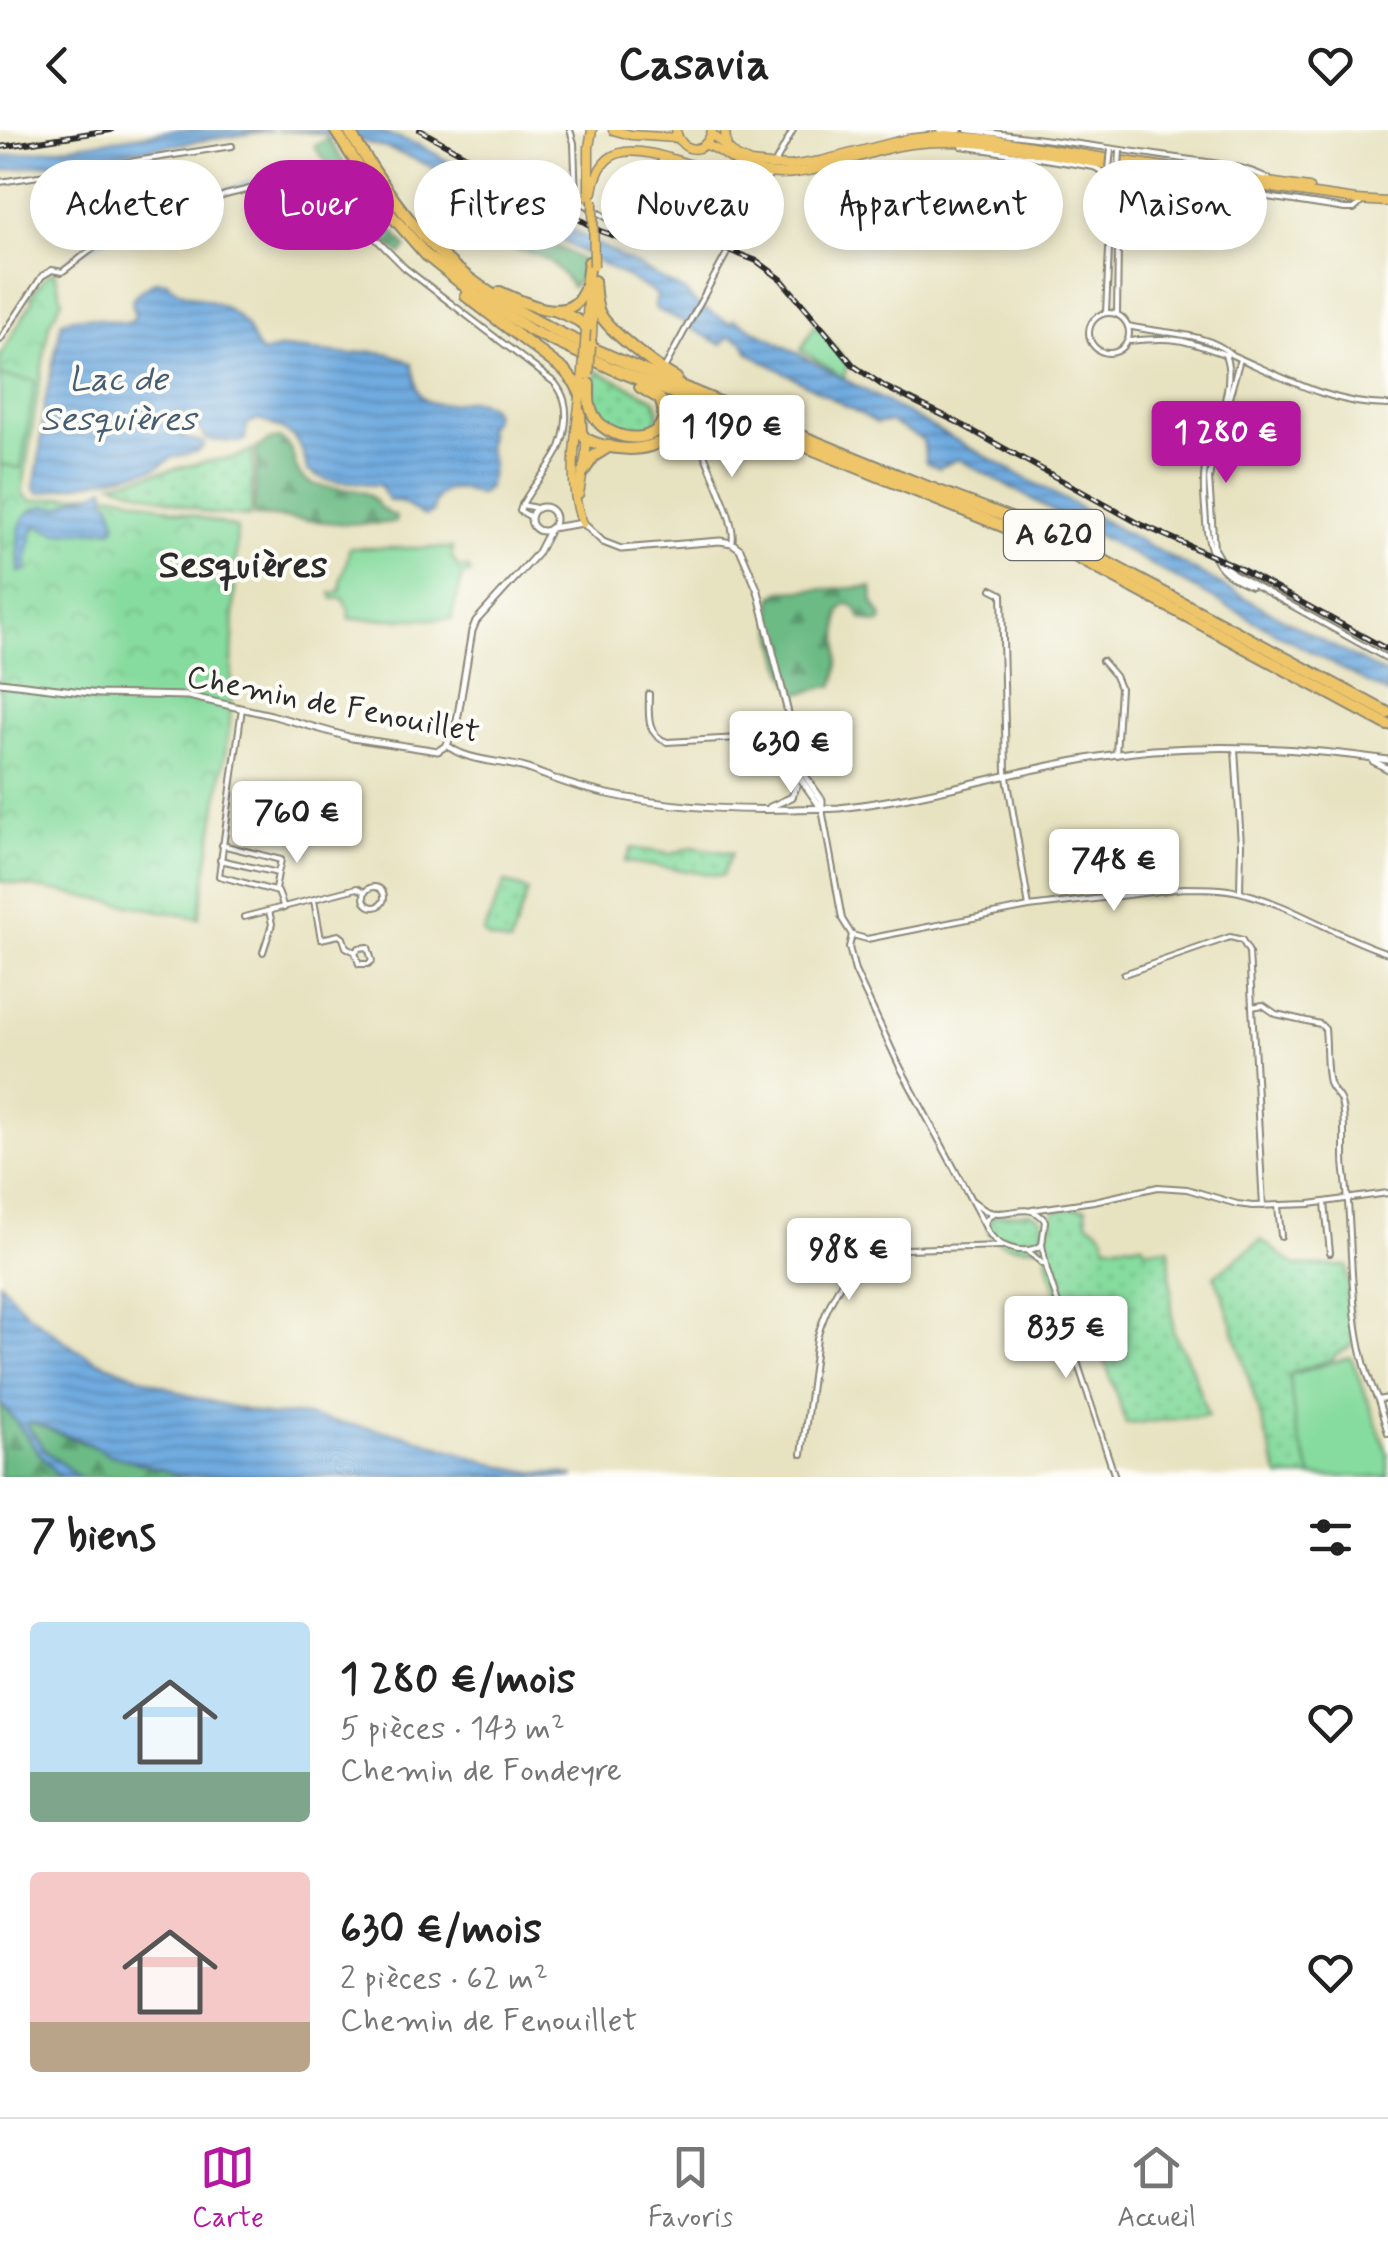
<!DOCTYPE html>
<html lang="fr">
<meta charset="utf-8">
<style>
body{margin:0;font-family:Mynerve,sans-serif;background:#f2f2f2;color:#222;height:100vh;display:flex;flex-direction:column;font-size:38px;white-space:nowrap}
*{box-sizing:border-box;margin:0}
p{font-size:32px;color:#767676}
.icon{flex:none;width:55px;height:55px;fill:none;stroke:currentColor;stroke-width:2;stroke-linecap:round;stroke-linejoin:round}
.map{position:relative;height:1347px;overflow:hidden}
.details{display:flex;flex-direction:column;background:#fff;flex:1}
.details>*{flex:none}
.top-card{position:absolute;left:30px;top:30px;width:1330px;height:90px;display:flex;gap:20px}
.price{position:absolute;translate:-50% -85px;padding:0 22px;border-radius:10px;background:#fff;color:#222;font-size:32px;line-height:65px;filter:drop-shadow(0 2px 5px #0008)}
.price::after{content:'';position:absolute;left:50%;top:60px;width:30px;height:22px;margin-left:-15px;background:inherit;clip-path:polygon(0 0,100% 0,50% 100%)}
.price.on{background:#b5179e;color:#fff}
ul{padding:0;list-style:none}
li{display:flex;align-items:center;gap:30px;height:250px;padding:0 30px}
li span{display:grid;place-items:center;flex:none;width:280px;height:200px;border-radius:10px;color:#555}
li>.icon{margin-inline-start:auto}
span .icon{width:120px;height:120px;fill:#fffc;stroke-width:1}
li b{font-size:42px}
h2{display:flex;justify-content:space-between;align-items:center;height:120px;padding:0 30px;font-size:42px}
.pill{padding:0 35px;border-radius:45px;background:#fff;box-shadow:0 5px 15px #0003;font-size:35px;line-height:90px}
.pill.on{background:#b5179e;color:#fff}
header{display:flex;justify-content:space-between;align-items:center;height:130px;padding:0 30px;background:#fff;font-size:45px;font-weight:700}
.tab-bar{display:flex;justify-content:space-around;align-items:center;height:140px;border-top:2px solid #e0e0e0;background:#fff;font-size:28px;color:#767676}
.tab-bar a{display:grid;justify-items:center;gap:5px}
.tab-bar .on{color:#b5179e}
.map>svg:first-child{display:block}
.grass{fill:url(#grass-dots);stroke:#588364;stroke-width:2.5}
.forest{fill:url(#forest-firs);stroke:#4c7358;stroke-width:2.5}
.park{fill:url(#park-crowns);stroke:#588364;stroke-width:2.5}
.pitch{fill:#86db9e;stroke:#588364;stroke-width:2.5}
.water{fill:url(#water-rules);stroke:#4d6b86;stroke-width:2.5}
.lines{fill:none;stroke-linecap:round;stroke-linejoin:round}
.stream{stroke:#6fabe0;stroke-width:2.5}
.minor-casing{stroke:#898676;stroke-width:8}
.tertiary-casing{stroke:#898676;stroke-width:9}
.primary-casing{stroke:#898676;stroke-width:11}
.motorway-casing{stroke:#898676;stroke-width:14}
.minor{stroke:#fff;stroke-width:4}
.tertiary{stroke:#fff;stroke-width:5}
.primary{stroke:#eec569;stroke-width:8}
.motorway{stroke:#eec569;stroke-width:10}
.rail-casing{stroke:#2b2b2b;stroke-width:6}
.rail{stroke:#fdfcf7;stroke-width:2.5;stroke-dasharray:8;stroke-linecap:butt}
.minor-bridge-casing{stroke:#898676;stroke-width:8;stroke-linecap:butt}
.primary-bridge-casing{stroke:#898676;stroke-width:11;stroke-linecap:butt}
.minor-bridge{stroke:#fff;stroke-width:4}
.primary-bridge{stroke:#eec569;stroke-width:8}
.labels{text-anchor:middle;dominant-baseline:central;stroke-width:8;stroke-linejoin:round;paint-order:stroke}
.shield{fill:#fdfcf7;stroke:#6a6a68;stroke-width:2.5}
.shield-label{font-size:30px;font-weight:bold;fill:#2b2b2b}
.street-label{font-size:32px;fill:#2b2b2b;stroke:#fdfcf7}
.water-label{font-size:35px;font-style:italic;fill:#465e73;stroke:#fdfcf7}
.quarter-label{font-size:38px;font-weight:bold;fill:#2b2b2b;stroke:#fdfcf7}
</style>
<header><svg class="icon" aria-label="back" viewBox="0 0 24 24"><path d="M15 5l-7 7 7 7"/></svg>Casavia<svg class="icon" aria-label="heart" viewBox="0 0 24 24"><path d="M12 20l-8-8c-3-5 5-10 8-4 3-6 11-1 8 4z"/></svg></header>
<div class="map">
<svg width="1388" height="1347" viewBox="0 0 1388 1347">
<defs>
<pattern id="grass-dots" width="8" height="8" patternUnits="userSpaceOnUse" patternTransform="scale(2.5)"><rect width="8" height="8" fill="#86db9e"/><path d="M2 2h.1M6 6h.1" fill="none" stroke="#74bc88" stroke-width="1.8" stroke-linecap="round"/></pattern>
<pattern id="forest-firs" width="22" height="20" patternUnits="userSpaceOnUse" patternTransform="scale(2.5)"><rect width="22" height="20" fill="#6cbb85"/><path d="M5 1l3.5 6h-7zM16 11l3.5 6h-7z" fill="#59986d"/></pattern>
<pattern id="park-crowns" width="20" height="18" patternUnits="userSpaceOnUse" patternTransform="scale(2.5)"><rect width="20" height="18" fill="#86db9e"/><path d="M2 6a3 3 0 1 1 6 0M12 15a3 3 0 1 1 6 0" fill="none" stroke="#74bc88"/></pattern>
<pattern id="water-rules" width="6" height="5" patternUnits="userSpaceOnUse" patternTransform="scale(2.5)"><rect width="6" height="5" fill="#6fabe0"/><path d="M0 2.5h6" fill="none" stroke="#5b8bb6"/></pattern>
</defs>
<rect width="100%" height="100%" fill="#fdfcf7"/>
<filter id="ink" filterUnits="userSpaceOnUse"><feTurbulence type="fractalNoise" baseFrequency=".01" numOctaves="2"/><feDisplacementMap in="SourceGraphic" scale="20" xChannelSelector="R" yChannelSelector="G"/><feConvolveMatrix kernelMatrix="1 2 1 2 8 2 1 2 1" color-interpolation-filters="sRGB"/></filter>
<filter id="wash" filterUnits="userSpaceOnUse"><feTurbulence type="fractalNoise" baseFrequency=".0048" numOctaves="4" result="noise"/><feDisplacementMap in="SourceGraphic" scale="40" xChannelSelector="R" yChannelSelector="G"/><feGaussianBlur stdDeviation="2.25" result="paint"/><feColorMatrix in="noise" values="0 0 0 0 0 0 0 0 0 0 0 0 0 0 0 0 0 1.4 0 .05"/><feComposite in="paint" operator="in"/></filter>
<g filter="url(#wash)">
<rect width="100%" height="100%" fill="#e7e2c0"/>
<g class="grass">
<path d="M597,241L655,269C673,315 611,311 596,282C590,269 595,254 597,241Z"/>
<path d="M253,319L251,383L249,387L208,383L113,353L204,332L237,327Z"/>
<path d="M692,717L732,723L722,746L625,732L632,718L672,724Z"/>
<path d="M505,752L528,761L510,814L490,809L483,803Z"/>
<path d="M1065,1078H1086L1087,1091C1099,1102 1103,1097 1106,1115L1144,1114L1145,1119L1169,1118L1173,1201L1190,1234L1208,1286L1126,1294L1103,1225L1094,1223L1097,1211L1101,1209L1103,1198L1073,1206C1061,1170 1032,1118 1055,1081Z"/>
<path d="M1031,1082L1041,1088L1044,1095L1040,1115C1022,1121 972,1113 993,1086Z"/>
<path d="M1261,1110L1296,1136H1347L1353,1215L1335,1225L1333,1229L1293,1242L1290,1246L1314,1347H1279L1223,1165L1214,1146Z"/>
</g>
<g class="forest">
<path d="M328,8L367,69L407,118L401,124C359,98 345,52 314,17Z"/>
<path d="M491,81L582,130L580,149L572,157C565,147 555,134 544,128C525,118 485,115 464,116L458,105L465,97L480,91L481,83Z"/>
<path d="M279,308C300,321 289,334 303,348C316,361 349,356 365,363C373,366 376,374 382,379C386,382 391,385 396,387V392C344,398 305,388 254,386L257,318L270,310Z"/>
<path d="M872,457L873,473L882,487L881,492L877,494L861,489L857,479L849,474C847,475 844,476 842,478C833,489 844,535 833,556C820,557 810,563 797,563C782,547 767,487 773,466L782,461Z"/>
<path d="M0,1274C23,1296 37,1326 60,1347H0Z"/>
<path d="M31,1291C82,1315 133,1332 188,1347H79L47,1322L27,1295Z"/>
</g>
<path class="park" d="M55,142L62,170L49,194L22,363L31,371L94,363L121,365L237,398L230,593L199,788L0,751V226L33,170L30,167L47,145Z"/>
<g class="pitch">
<path d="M815,194L847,233L844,248L801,220Z"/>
<path d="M0,246L35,251L21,338L0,334Z"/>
<path d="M349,418H452V428L459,439L469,438L470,444L461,446C462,462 452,474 452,489H349V480L342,468L333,469L331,463L341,461C339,443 349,434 349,418Z"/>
<path d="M1351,1227L1388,1324V1347H1312L1296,1301L1289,1245Z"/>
</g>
<g class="water">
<path d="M174,0H273L0,41V27Z"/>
<path d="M275,0H376L419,15L685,162L697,175L730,193L734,189L1388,546V564L958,329L938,338L926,332L923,310L890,292L877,293L749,223L744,213L731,206L721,214L692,199L689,194L656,179L654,173L658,165L429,36C381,12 329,1 275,0Z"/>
<path d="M155,151L167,152C182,169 207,166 227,179C234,183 242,190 246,196C253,205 252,215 262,223L283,218L351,225C370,218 396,223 412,234C415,243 415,257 420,265C430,279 452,273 466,271C474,270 483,273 490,276C497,284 492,292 486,298L489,304L487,316L492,334L488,358L479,365C458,356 434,355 433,383L424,386L399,371H389L380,355C371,356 364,352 355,352C334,351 326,353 307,340C302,305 288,301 258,289L247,294L245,310L239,312L208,310L198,298L188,295L183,302V308L203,312L204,316L198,321L171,328L156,338L42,363L37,362L34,358L40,324L44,276L62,191C85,182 107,192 130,193L135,186L132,171L136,164Z"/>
<path d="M104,357L106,358V370L111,373L116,394L114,399L58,403L36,396L34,398L26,430L27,440L19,442C19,418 10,382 44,376C49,375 55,378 60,377C64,376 71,371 74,369C86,364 94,366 104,357Z"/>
<path d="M0,1152L26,1182L74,1218L98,1231L192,1267L270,1286L293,1284L311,1287L405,1305L500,1336L539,1343H562L575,1347H188L107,1324L87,1313L31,1292L28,1293L27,1296L47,1322L79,1347H60C37,1325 23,1296 0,1274Z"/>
</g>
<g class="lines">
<path class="stream" d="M63,133C117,98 189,70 251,52"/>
</g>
</g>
<g filter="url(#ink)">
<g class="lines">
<defs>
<g id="minor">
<path d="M570,0L574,13L576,69L611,90L622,88L626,84L656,36L662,31L669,32"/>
<path d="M939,0H960"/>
<path d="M967,0C1034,7 1102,17 1169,27C1202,32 1239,33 1269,49"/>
<path d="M962,16L1094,37L1107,44"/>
<path d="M774,35L793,0"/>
<path d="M1155,45L1250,58"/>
<path d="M1121,46L1141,53L1158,50L1345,79H1354L1363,71"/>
<path d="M0,52L232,16"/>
<path d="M1120,75L1147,53"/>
<path d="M355,111L370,103"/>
<path d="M1106,182L1112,57L1107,44"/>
<circle cx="1109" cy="203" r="20"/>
<path d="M1117,184L1119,48"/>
<path d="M1128,196C1161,204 1206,201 1232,225C1282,247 1333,275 1388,275"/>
<path d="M0,210L42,146L52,140L62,142L95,117L225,65L258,57L297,52L327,54L342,65L370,103L405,138L555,253C564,265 567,275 566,290C563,332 540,341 522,375L520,381L531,387"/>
<path d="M1130,211C1177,206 1185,210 1227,225"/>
<path d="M1225,225C1238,256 1211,305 1205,338C1202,356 1205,374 1206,392C1209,426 1217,443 1251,456"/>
<path d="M1240,229L1213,325L1209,349L1214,419L1223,434L1233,443L1388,529"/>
<path d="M666,235L769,46"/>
<path d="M700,312C707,337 738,392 732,413"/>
<path d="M522,375L536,378"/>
<path d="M992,459L1002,464L1006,641L1029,777"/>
<path d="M1102,531L1115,546L1120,558L1116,625"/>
<path d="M649,564C649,584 645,604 667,612L776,606L791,601"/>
<path d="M242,578L219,746L278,762L284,778"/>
<path d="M776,606L793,610"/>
<path d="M1235,619L1241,714L1240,762"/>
<path d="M822,679L842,789L852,805L849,817L855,841L899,935L985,1096"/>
<path d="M220,730L278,743L281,730L222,715"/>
<circle cx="374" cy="767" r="10"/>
<path d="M275,760L278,743"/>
<path d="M314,770L321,809L339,805L343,808L346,817L355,822L359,818L368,817L372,831L368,834H359L355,822"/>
<path d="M244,787L357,758L365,762"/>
<path d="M852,805L867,809L1029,777L1184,758C1203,758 1221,758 1239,762C1291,774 1337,807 1388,823"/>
<path d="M263,822L272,794L269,781"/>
<path d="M1124,844L1230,807L1242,810L1249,822L1263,1076"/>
<path d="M1252,877L1263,875L1276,884L1320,894L1325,899C1327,916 1325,936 1329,953C1332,961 1339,965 1341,972C1347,993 1342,1021 1345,1042C1355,1115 1345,1203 1378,1270L1388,1268"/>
<path d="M973,1071C977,1074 982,1079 987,1081C1008,1089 1030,1069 1045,1091L1042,1115C1023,1127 994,1117 985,1096L986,1090L993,1083"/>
<path d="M1325,1073L1330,1123"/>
<path d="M1278,1076L1281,1106"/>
<path d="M1032,1080L1094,1071L1158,1057L1187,1059L1237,1074L1253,1076L1310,1074L1388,1063"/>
<path d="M1042,1115L1047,1140L1115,1347"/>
<path d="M1028,1121L1043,1134"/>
<path d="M1378,1270L1388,1303"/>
<path d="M802,1324L817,1208C824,1183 849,1126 875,1120L1002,1116"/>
</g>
<g id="tertiary">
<circle cx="543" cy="389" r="12"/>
<path d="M551,398L583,393L603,412L621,419L720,411L732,413L740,419L758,461L789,587L800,648L822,679"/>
<path d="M0,552L99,564L188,566L271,585L352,608L438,621L447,615"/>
<path d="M447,615C464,631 502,631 525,638C545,645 563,653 583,658C651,676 724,681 794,679C809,678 824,679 839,678C945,666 1047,629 1153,620C1231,614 1311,619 1388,630"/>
<path d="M447,615L457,591L472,501L476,491L537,424L550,399"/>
<path d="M1373,631L1388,639"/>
<path d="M799,637L822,670V679"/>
<path d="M770,677L792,667L796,657L797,638"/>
</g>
<g id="primary">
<path d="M613,0L631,5L677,8"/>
<path d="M676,0C681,25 707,25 712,0"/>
<path d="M725,0L727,20"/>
<path d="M712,4L737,27L750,33L770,35L790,36L821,31L907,9L946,5L990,9L1105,28"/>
<path d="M706,15C725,20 736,38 760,42C812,52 861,20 911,14C975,6 1040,23 1103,34"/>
<path d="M1125,31L1309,58"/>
<path d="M1125,37L1356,70L1388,72"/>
<path d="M593,62C602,0 652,24 699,37C716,41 735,42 753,43"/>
<path d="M589,70V17L592,0"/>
<path d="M586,198L589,157"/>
<path d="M592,206L593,175"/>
<path d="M583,242C579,285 564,353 583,393"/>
<path d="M579,364L586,324V309"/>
</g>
<g id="motorway">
<path d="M335,0L386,79L426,125L477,166L532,201L611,238L1069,423L1388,595"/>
<path d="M348,0C379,49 410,99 455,137C521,192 605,224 683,257C760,289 837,321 915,352C967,372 1020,390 1071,413L1388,583"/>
<path d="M594,151C595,162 595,174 600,184C610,202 658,239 676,248"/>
<path d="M500,162C523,172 566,195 582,165C588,155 587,143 589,132"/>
<path d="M466,166L565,241L575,253L581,265"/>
<path d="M554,180C576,190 589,189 591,216"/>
<path d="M589,254C589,265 588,277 594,286C612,318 679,316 660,269L640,257"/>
<path d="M580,283L581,303L586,309C604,318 631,322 650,316C684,305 696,284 735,294"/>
<path d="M583,342L594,326L610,316"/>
</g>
</defs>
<use href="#minor" class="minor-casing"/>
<use href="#tertiary" class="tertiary-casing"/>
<use href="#primary" class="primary-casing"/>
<use href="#motorway" class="motorway-casing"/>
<use href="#minor" class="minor"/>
<use href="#tertiary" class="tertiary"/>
<use href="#primary" class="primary"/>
<use href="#motorway" class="motorway"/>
<defs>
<g id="rail">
<path d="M420,0L600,101L638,114L673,118L714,117L731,121L757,131L781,149L854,236L885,257L955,291L1140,394L1237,437L1388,520"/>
<path d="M0,17L111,0"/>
</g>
</defs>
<use href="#rail" class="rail-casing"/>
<use href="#rail" class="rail"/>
<defs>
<g id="minor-bridge">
<path d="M1109,39L1111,19"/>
<path d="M1119,39L1120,20"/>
</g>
<g id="primary-bridge">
<path d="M593,70L594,136"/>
<path d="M583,242L586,200"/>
<path d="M589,245L591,216"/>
</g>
</defs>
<use href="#minor-bridge" class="minor-bridge-casing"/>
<use href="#primary-bridge" class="primary-bridge-casing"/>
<use href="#minor-bridge" class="minor-bridge"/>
<use href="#primary-bridge" class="primary-bridge"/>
</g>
</g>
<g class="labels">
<rect class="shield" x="1004" y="380" width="100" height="50" rx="8"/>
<g class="shield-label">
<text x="1054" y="405">A 620</text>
</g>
<g class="street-label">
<text transform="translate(333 575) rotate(11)">Chemin de Fenouillet</text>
</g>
<g class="water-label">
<text x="118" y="250">Lac de<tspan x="118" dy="40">Sesquières</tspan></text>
</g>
<g class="quarter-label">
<text x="243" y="436">Sesquières</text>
</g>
</g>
</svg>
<b class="price" style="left:732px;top:350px">1 190 €</b>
<b class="price on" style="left:1226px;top:356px">1 280 €</b>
<b class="price" style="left:791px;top:666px">630 €</b>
<b class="price" style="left:297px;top:736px">760 €</b>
<b class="price" style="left:1114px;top:784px">748 €</b>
<b class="price" style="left:849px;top:1173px">988 €</b>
<b class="price" style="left:1066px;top:1251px">835 €</b>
<div class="top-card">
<a class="pill">Acheter</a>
<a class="pill on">Louer</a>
<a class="pill">Filtres</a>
<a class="pill">Nouveau</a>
<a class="pill">Appartement</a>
<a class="pill">Maison</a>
</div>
</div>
<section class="details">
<h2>7 biens<svg class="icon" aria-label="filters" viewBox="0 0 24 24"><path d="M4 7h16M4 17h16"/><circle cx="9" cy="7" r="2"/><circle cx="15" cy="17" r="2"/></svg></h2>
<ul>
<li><span style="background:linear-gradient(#bfe0f5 75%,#7fa58c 0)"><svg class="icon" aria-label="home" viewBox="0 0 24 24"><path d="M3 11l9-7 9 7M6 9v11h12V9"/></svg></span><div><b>1 280 €/mois</b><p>5 pièces · 143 m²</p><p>Chemin de Fondeyre</p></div><svg class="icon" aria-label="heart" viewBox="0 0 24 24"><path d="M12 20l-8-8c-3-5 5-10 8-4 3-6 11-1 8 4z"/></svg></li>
<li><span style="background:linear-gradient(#f6c9c9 75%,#b9a48a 0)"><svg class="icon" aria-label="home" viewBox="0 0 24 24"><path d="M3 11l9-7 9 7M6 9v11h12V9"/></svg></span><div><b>630 €/mois</b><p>2 pièces · 62 m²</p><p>Chemin de Fenouillet</p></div><svg class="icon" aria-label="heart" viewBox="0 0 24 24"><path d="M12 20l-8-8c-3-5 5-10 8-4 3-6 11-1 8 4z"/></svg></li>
</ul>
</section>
<nav class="tab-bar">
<a class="on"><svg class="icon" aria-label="map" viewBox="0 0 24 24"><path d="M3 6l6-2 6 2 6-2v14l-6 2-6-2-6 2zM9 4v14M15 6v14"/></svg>Carte</a>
<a><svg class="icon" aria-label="saved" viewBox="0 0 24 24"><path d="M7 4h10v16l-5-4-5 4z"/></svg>Favoris</a>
<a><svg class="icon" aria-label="home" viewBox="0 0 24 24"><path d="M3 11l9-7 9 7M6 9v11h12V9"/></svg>Accueil</a>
</nav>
